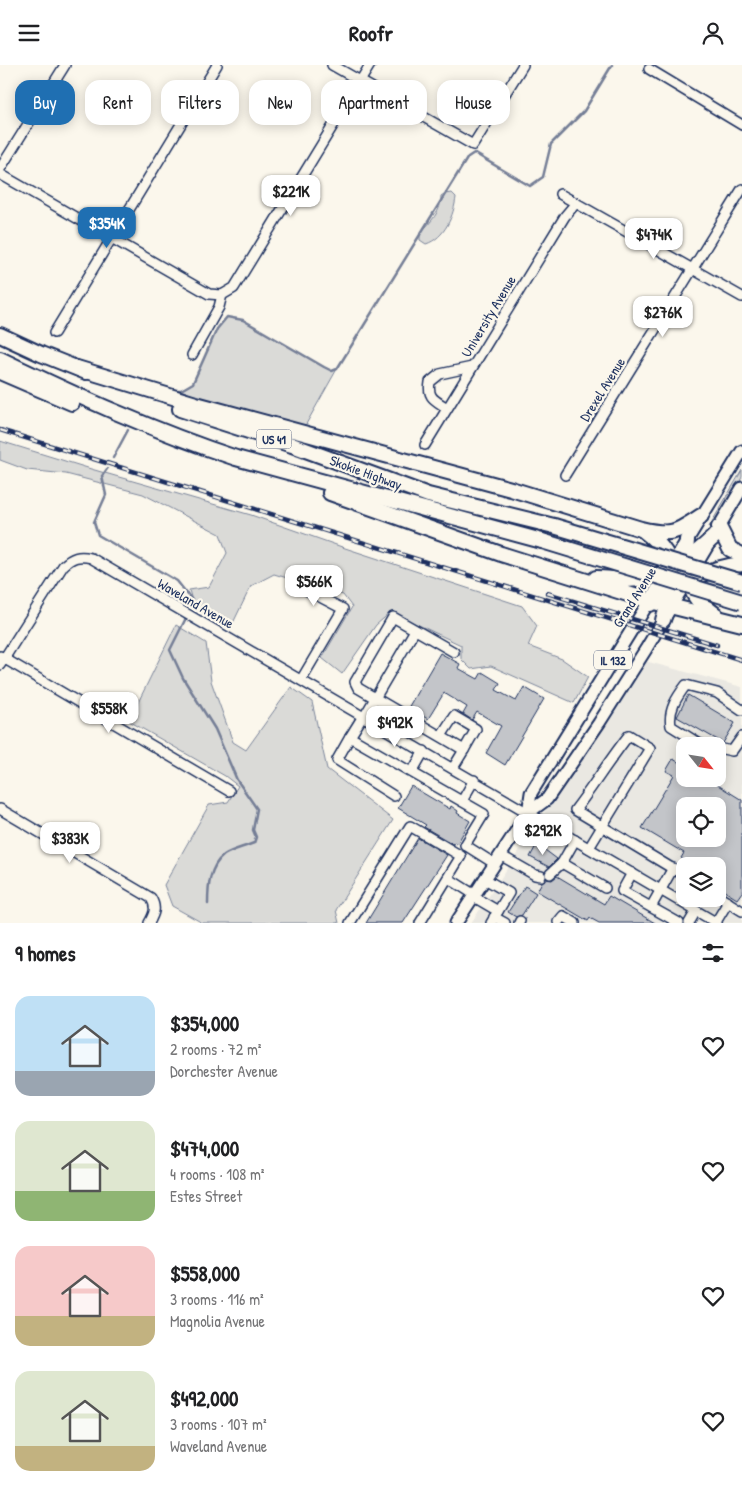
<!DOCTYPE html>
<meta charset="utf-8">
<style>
body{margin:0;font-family:"Patrick Hand",sans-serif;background:#f6f6f6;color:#202124;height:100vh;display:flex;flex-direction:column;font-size:19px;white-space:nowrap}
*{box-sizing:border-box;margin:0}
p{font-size:16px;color:#757577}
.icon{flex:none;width:28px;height:28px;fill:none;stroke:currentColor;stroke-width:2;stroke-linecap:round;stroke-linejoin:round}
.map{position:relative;height:858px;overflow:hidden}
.details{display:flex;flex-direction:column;background:#fff;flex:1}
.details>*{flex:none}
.banner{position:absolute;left:15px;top:15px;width:712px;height:45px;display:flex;gap:10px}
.needle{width:32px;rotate:120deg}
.buttons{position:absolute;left:676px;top:672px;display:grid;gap:10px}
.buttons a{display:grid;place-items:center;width:50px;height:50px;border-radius:10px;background:#fff;box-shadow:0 2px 12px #0003;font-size:25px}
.price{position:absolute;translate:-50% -42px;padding:0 11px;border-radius:10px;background:#fff;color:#222;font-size:16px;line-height:32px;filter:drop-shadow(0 1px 2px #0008)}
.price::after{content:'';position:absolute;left:50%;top:30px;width:15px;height:11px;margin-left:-8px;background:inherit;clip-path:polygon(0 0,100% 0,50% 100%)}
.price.on{background:#1f6fb2;color:#fff}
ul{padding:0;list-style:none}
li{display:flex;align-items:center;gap:15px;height:125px;padding:0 15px}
li span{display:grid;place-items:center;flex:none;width:140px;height:100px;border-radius:15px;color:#555}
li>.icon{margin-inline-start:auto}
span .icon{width:60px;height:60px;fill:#fffc;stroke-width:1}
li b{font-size:21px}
h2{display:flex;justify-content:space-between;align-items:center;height:60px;padding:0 15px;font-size:21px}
.chip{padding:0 18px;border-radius:15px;background:#fff;box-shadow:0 2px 12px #0003;font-size:18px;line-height:45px}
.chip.on{background:#1f6fb2;color:#fff}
header{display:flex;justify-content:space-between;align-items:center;height:65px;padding:0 15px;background:#fff;font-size:22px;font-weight:700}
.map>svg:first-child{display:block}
.built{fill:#eae8e2;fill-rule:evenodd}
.green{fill:#dadad7;stroke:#7a849a}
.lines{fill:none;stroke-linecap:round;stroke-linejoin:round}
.stream{stroke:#747e96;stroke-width:2.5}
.building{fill:#c3c5c9;stroke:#1b2f5e;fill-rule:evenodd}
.minor-casing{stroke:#1b2f5e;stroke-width:12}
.major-casing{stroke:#1b2f5e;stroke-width:15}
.highway-casing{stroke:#1b2f5e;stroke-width:18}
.minor{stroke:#fbf7ec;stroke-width:9}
.major{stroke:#fbf7ec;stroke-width:11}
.highway{stroke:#fbf7ec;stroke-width:14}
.rail-casing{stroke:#1b2f5e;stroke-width:4.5}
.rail{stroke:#fbf7ec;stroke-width:2.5;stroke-dasharray:8;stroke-linecap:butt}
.highway-bridge-casing{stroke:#1b2f5e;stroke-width:18;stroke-linecap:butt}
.highway-bridge{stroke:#fbf7ec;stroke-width:14}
.labels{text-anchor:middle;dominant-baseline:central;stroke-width:4.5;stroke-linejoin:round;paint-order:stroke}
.shield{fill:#fbf7ec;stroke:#5e6b89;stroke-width:1}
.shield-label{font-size:12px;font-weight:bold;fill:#1b2f5e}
.street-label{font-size:14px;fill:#1b2f5e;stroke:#fbf7ec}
</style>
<header><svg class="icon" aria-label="menu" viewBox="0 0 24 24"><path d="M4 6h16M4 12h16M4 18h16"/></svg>Roofr<svg class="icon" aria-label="person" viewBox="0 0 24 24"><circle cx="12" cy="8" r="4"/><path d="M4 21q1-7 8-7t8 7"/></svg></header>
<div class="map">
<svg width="742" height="858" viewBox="0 0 742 858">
<rect width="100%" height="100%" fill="#fbf7ec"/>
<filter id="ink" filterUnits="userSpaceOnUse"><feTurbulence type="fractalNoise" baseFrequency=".02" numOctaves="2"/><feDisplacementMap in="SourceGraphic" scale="10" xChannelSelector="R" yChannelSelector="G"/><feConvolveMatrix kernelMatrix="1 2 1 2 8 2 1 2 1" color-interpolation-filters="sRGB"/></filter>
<g filter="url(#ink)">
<path class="built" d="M645,596L742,622V858H471ZM685,681H718V714H685ZM685,741H718V774H685ZM685,801H718V834H685Z"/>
<g class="green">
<path d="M452,128L456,132C454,150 445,173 426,179L420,175V168C430,158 442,146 441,131L444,129Z"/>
<path d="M227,252L243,255L324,302L332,306L337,304L305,361L268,350L215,339L181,325L193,318L217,264Z"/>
<path d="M0,376L91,404L251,450L342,482L522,541L537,561L528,581L562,594L588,612L574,638L491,601L471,604L461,594V580L391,547L376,560L342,609L322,593L352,542L343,530L274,509L251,521L233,558L194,543L189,525L209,522L227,488L220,469L143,429L66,409L27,405L0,395Z"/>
<path d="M742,405V412L739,418L720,449L709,462Z"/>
<path d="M176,560L206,578L211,616L233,677L246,685L291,622L312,637L327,704L393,755L336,845L339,858H201L199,856L172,841L164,820L209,740L228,737L238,721L225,711L129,656Z"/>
</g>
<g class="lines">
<g class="stream">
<path d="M171,325H181L193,318L217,264L227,252L243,255L324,302L332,306L337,304L468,92L474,88L530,121L543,112L551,79L584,46L612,0"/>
<path d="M113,393L128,365"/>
<path d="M107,404L102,411L106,430L94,457L98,470L177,516L192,535L190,542"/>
<path d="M187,551L170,585L183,613L215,664L237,715L257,744L253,765L256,772L254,778C245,782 231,785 224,790C209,802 208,822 208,839"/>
</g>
</g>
<g class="building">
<path d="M440,588L460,599L458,603L478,614L482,607L500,618L496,625L516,636L524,622L544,634L505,700L486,688L501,661L477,647L472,655L463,649L467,642L444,628L428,654L408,643Z"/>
<path d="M688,630L735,658L723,678L677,652Z"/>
<path d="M673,694L685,701V714H708L742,735V827L737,834L718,822V801H694L681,793L684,788L642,763L674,710L666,706ZM685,741H718V774H685Z"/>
<path d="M411,721L450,744L451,741L458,746L457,748L470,756L457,779L454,777L453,779L424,762L426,760L398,743Z"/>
<path d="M418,773L447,790L403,858H366Z"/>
<path d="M537,779L557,794L549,802L530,792Z"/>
<path d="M557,811L604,839L609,831L655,858H599L590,853L588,856L537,826L542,817L546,814L552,815Z"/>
<path d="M525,821L536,828L522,850L516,852L508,847Z"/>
</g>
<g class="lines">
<defs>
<g id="minor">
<path d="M332,0L473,80L523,0"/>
<path d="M649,4L742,60"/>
<path d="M0,104L65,0"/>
<path d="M0,109L209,229L222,230"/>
<path d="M560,129L742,232"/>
<path d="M54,268L217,0"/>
<path d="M192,290L219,242L222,230L234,223L370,0"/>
<path d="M447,343C435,335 427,333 430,317L440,309L472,302"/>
<path d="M425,380L565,151L576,138"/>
<path d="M565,410L742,124"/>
<path d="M297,520L343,544L301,615"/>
<path d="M0,591L229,726"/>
<path d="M0,600L63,501C72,492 79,490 91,493L717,858"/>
<path d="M363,651L350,672L484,749L465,780L495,799"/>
<path d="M364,652L415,565"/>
<path d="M441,671L454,651L476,664L464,685"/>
<path d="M350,672L337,695L394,731"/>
<path d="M709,681L700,679L671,661C668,645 677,632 686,620L717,628L742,645"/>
<path d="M718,683L732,686L742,672"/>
<path d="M453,703L464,685L358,623L355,617L393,552L454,587"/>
<path d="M412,707L424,686"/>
<path d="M462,736L474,715"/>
<path d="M0,744L151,833C157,843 154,849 149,858"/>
<path d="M575,775L562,798L605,823"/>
<path d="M589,783L650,683L629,670C610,694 594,720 575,745C611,767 648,789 685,811"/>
<path d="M500,790L535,810L541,811"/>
<path d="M632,808L622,826L679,858"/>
<path d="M550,809L562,798"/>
<path d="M448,813L475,830"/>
<path d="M485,814L509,828L491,858"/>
<path d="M718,831L742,846"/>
<path d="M474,832L498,846"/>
<path d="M651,842L673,803"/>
<path d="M494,852L505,858"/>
<path d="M558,857L563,851L575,858"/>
<path d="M716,857L728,837"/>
<path d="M350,858L410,761L461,791L420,858"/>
<path d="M519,858L520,856"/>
<path d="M689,858L696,846"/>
</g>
<g id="major">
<path d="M528,748L531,728L742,386"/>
<path d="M456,858L528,748L547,734L599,658L646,584L742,423"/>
</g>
<g id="highway">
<path d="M0,270L41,289L86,307"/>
<path d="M0,294C77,331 154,366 236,393L542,476"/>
<path d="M77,303L196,339L511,424L641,464C671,471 676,468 701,451"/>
<path d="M0,307L72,338"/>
<path d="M180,344L292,380L428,430L554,461"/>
<path d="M330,428L501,489L650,536L742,559"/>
<path d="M719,462L730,484L742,490"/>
<path d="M644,466C657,476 668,487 672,503"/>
<path d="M687,475C685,494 685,518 697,534C702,540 710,545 716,550"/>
<path d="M596,513C607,513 617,515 627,515C668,514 687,497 715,471"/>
<path d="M650,539C676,518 709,503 742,499"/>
<path d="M663,555L670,532"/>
</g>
</defs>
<use href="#minor" class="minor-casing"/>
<use href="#major" class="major-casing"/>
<use href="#highway" class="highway-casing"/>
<use href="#minor" class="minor"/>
<use href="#major" class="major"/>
<use href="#highway" class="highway"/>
<defs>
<g id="rail">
<path d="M0,365L742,595"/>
<path d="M547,528L717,580"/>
</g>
</defs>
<use href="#rail" class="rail-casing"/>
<use href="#rail" class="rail"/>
<defs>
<g id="highway-bridge">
<path d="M554,461L742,517"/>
<path d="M542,476L742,537"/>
</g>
</defs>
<use href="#highway-bridge" class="highway-bridge-casing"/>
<use href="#highway-bridge" class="highway-bridge"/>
</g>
</g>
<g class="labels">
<g class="shield">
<rect x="256.5" y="364.5" width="35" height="19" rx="4"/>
<rect x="594" y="585.5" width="38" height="19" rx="4"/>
</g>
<g class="shield-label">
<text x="274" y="374">US 41</text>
<text x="613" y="595">IL 132</text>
</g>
<g class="street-label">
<text transform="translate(488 251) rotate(-59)">University Avenue</text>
<text transform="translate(602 324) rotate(-58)">Drexel Avenue</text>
<text transform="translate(366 407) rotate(20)">Skokie Highway</text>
<text transform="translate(634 532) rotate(-58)">Grand Avenue</text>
<text transform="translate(196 538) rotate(30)">Waveland Avenue</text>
</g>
</g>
</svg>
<div class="buttons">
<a><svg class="needle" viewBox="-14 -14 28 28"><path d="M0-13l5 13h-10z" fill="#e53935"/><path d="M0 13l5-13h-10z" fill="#757577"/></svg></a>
<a><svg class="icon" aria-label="locate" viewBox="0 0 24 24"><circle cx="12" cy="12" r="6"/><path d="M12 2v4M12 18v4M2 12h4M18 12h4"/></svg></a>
<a><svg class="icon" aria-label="layers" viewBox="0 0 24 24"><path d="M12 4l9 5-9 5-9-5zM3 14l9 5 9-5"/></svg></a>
</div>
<b class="price" style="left:291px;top:152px">$221K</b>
<b class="price on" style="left:107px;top:184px">$354K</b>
<b class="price" style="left:654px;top:195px">$474K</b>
<b class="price" style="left:663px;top:273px">$276K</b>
<b class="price" style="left:314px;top:542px">$566K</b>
<b class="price" style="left:109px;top:669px">$558K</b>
<b class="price" style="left:395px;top:683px">$492K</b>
<b class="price" style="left:543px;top:791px">$292K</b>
<b class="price" style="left:70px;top:799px">$383K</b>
<div class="banner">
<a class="chip on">Buy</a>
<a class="chip">Rent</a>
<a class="chip">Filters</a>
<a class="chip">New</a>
<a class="chip">Apartment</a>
<a class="chip">House</a>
</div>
</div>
<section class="details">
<h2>9 homes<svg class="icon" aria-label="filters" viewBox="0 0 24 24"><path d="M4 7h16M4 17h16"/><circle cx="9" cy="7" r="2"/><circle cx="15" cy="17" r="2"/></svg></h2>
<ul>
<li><span style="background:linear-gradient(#bfe0f5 75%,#9aa5b1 0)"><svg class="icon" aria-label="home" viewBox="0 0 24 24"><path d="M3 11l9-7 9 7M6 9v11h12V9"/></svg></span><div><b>$354,000</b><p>2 rooms · 72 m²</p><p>Dorchester Avenue</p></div><svg class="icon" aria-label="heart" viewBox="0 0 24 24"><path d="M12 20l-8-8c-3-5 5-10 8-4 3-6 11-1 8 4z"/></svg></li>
<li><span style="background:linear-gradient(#dfe7d0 70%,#8fb573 0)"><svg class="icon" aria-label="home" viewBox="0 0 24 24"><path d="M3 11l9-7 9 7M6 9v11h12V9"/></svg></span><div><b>$474,000</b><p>4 rooms · 108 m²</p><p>Estes Street</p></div><svg class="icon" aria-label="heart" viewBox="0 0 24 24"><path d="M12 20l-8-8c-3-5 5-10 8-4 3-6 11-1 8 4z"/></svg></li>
<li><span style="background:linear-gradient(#f6c9c9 70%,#c2b280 0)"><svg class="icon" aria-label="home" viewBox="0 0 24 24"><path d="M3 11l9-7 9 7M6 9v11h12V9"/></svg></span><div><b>$558,000</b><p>3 rooms · 116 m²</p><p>Magnolia Avenue</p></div><svg class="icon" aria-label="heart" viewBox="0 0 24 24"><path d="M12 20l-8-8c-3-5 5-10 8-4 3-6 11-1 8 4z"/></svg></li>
<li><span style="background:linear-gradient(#dfe7d0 75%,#c2b280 0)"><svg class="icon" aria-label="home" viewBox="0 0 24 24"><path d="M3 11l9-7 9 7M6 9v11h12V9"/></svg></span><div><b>$492,000</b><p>3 rooms · 107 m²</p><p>Waveland Avenue</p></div><svg class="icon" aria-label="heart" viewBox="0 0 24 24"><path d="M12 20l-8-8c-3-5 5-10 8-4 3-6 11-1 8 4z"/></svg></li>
</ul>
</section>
